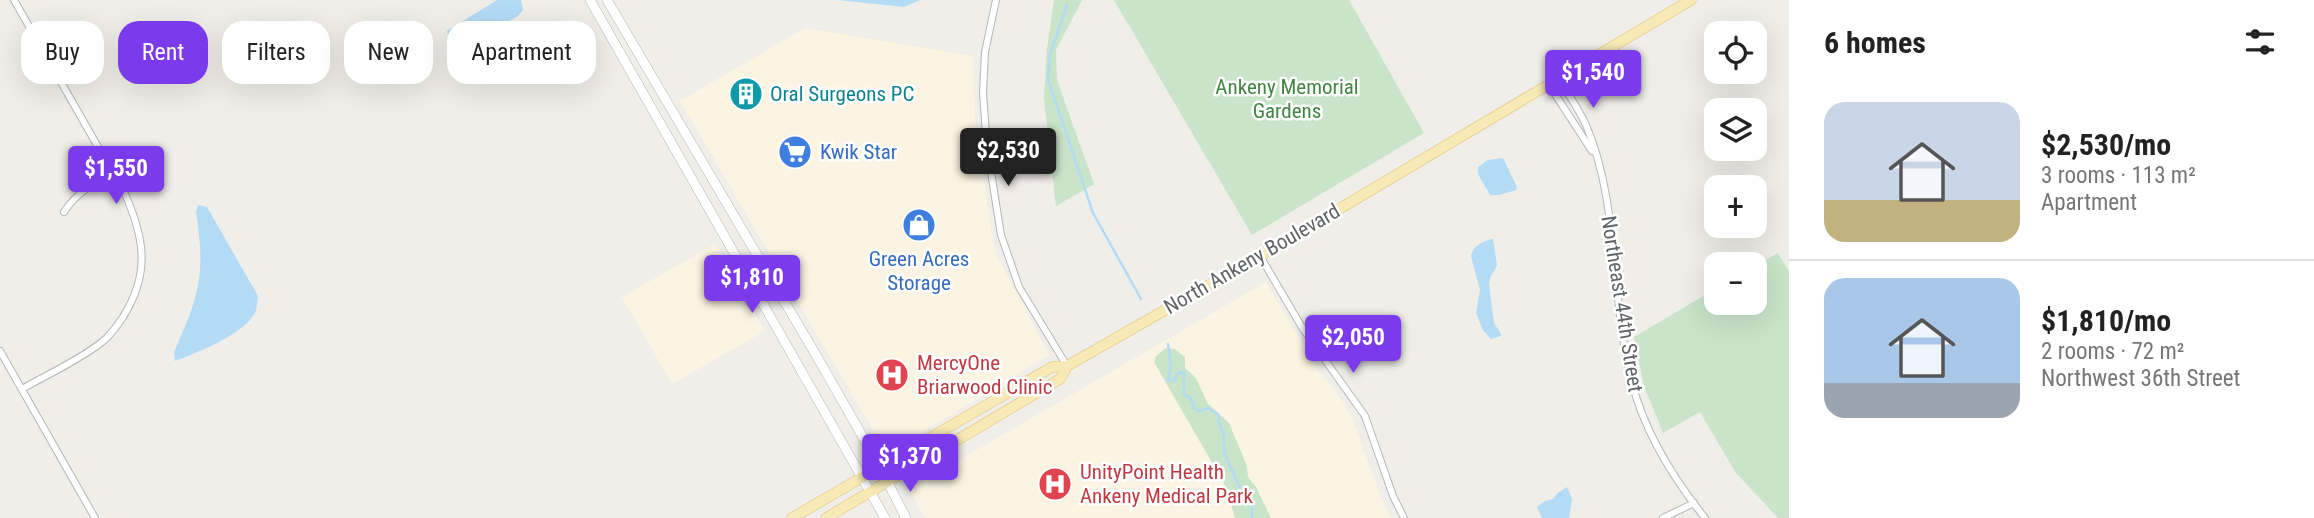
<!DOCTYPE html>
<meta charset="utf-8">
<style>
body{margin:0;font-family:"Roboto Condensed",sans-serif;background:#f6f6f6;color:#222;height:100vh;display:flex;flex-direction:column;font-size:26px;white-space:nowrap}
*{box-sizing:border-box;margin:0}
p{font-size:23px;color:#767676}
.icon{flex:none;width:38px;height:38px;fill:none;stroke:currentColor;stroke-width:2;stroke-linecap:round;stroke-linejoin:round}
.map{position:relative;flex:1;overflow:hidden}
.side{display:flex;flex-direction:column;background:#fff;width:525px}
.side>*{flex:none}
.hud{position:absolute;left:21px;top:21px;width:665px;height:63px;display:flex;gap:14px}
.buttons{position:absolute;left:1704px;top:21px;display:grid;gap:14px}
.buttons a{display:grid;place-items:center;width:63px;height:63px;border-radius:14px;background:#fff;box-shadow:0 7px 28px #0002;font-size:35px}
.price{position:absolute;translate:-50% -60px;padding:0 16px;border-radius:7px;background:#7c3aed;color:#fff;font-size:23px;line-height:46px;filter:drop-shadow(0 2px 4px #0008)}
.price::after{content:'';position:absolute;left:50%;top:42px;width:21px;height:16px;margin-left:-10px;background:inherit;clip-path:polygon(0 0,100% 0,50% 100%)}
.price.selected{background:#222;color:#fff}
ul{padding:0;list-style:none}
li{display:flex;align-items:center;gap:21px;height:175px;padding:0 35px}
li+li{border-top:2px solid #e0e0e0}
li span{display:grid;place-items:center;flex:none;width:196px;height:140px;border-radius:21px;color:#555}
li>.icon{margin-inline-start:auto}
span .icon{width:84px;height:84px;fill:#fffc;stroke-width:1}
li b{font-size:30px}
h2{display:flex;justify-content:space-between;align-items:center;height:84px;padding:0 35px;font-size:30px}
.tag{padding:0 24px;border-radius:21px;background:#fff;box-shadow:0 7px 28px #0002;font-size:24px;line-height:63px}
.tag.selected{background:#7c3aed;color:#fff}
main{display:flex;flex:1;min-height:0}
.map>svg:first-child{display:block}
.commercial{fill:#fbf4e3}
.green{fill:#c9e4c9}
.water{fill:#b3dbf6}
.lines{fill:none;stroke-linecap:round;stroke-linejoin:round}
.stream{stroke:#b3dbf6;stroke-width:2.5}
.minor-casing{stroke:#b4b5b9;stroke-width:8}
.secondary-casing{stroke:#b5b7bb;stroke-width:10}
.primary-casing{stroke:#e3be6f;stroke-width:11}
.minor{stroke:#fff;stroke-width:6}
.secondary{stroke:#fff;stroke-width:9}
.primary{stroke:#f7eab7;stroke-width:10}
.labels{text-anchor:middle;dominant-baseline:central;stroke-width:5;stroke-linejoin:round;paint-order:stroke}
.park-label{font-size:21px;fill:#418542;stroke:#fff}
.culture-label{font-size:21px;fill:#0d838f;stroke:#fff;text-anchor:start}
.shop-label{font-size:21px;fill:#366cbe;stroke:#fff;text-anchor:start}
.street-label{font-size:21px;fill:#606367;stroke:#fff}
.health-label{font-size:21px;fill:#be3a42;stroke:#fff;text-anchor:start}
</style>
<main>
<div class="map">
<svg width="1789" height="518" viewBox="0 0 1789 518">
<rect width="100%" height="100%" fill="#f0eee9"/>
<g class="commercial">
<path d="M805,28L973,56L975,121L993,242L997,256L1049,355L887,454L680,101Z"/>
<path d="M715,244L765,331L672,384L622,297Z"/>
<path d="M1266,282L1318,371L1335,390L1351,415L1380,495L1391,518H925L909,489Z"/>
</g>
<g class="green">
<path d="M1054,0H1082L1056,50L1057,80L1094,184L1056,206L1044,98L1047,48Z"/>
<path d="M1114,0H1349L1424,133L1252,235Z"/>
<path d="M1778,253L1789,271V518H1778L1736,473L1700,412L1663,433L1644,386L1634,337L1717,288V303H1755V266Z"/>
<path d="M1166,348L1175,349L1185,357V368L1196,378L1208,404L1229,423L1247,466L1248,477L1256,487L1271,518H1235L1226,487L1154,362L1156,356Z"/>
</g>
<g class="water">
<path d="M497,0H521L523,10L518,16L457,49L452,46L447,31Z"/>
<path d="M837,0H920L904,7Z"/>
<path d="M1503,158L1517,187L1516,190L1499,195H1490L1478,174V167L1488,160Z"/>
<path d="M198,205L207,207L258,296C257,301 257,308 255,313C244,334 197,353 175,361L174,352C199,297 206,274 196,212Z"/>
<path d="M1493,239L1497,265L1490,278L1489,284L1494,323L1501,334V336L1491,339L1483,330L1476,313L1480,290L1471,256C1473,246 1484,240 1493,239Z"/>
<path d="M1567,487L1572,499L1569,518H1542L1537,507L1545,501L1553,499L1558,493Z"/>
</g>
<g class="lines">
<g class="stream">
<path d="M1067,5L1050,55L1048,79L1093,213L1141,299"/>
<path d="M1168,344L1171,365L1168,381L1174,380L1179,373L1184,372V394L1191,399L1194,408L1199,411L1208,408L1218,414L1221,430L1224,434V452L1239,486L1245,491L1252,504V518"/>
</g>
<defs>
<g id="minor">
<path d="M14,0L125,194C145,239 150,274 123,317C117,326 110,336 102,342C78,361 48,374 22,389"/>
<path d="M996,0L985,52L983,93L987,147L1001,235L1019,287L1067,366"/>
<path d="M1559,79C1568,94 1579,109 1586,125C1620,204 1610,300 1632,383C1645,433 1673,478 1705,518"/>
<path d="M1549,85L1592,151"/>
<path d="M64,212C77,192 93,184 113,173"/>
<path d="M1260,256L1303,329L1365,416L1393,496L1404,518"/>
<path d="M0,351L95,518"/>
<path d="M1663,518L1694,503"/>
</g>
<g id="secondary">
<path d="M590,0L885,518"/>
<path d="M607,0L816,355L880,467L906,518"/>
</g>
<g id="primary">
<path d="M792,518L1052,367L1067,366L1260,256L1691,0"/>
<path d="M826,518L1060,379L1067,366"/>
</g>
</defs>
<use href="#minor" class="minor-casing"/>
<use href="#secondary" class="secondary-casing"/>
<use href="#primary" class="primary-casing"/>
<use href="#minor" class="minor"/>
<use href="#secondary" class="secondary"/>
<use href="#primary" class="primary"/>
</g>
<defs>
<symbol id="building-disc" viewBox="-11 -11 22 22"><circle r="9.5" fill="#0f9aa8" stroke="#fff"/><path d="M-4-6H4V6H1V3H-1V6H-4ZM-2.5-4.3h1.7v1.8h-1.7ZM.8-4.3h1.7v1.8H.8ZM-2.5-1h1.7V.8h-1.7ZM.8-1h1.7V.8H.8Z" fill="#fff"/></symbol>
<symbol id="supermarket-disc" viewBox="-11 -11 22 22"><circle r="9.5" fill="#3f7fe0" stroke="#fff"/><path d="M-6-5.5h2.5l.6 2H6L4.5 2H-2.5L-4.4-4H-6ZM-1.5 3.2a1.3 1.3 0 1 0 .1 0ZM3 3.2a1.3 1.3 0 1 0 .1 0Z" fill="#fff"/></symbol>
<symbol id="shop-disc" viewBox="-11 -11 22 22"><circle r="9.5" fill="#3f7fe0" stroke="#fff"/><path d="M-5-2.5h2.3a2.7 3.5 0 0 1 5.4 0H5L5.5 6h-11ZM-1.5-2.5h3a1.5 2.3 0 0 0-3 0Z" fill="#fff"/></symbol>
<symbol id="hospital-disc" viewBox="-11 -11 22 22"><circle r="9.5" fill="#e0444e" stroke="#fff"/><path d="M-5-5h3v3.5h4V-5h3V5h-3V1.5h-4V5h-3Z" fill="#fff"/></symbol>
</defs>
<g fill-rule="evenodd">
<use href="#building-disc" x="727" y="75" width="38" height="38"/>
<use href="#supermarket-disc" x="776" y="133" width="38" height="38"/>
<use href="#shop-disc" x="900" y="206" width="38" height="38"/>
<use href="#hospital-disc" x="873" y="356" width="38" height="38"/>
<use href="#hospital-disc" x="1036" y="465" width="38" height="38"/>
</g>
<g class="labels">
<g class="park-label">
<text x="1287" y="87">Ankeny Memorial<tspan x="1287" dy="24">Gardens</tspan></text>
</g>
<g class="culture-label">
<text x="770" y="94">Oral Surgeons PC</text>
</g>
<g class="shop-label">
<text x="820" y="152">Kwik Star</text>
<text x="919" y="259" text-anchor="middle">Green Acres<tspan x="919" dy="24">Storage</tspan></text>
</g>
<g class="street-label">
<text transform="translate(1252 259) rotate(-30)">North Ankeny Boulevard</text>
<text transform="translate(1622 304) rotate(81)">Northeast 44th Street</text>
</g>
<g class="health-label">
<text x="917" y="363">MercyOne<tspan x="917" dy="24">Briarwood Clinic</tspan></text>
<text x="1080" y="472">UnityPoint Health<tspan x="1080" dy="24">Ankeny Medical Park</tspan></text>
</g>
</g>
</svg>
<div class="buttons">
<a><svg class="icon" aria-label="locate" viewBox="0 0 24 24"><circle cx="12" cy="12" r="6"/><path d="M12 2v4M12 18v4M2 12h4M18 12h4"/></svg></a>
<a><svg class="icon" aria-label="layers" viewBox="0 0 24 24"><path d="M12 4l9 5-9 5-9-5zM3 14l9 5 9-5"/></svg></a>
<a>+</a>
<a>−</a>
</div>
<b class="price" style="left:1593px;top:110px">$1,540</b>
<b class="price selected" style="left:1008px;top:188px">$2,530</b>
<b class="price" style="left:116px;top:206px">$1,550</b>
<b class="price" style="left:752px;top:315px">$1,810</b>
<b class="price" style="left:1353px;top:375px">$2,050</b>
<b class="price" style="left:910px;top:494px">$1,370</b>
<div class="hud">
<a class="tag">Buy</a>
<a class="tag selected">Rent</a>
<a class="tag">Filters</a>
<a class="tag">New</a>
<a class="tag">Apartment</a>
</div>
</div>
<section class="side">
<h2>6 homes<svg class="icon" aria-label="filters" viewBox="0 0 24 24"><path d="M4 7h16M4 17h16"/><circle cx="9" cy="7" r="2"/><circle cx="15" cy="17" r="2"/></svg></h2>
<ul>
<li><span style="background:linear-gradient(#c9d6e8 70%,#c2b280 0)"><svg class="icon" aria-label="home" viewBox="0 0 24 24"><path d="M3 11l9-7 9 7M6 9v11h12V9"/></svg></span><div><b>$2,530/mo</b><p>3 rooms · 113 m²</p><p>Apartment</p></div></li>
<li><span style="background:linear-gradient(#a9c7e8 75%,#9aa5b1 0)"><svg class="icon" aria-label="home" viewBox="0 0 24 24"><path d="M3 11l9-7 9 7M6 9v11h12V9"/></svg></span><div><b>$1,810/mo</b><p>2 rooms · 72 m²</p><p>Northwest 36th Street</p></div></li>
</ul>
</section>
</main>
